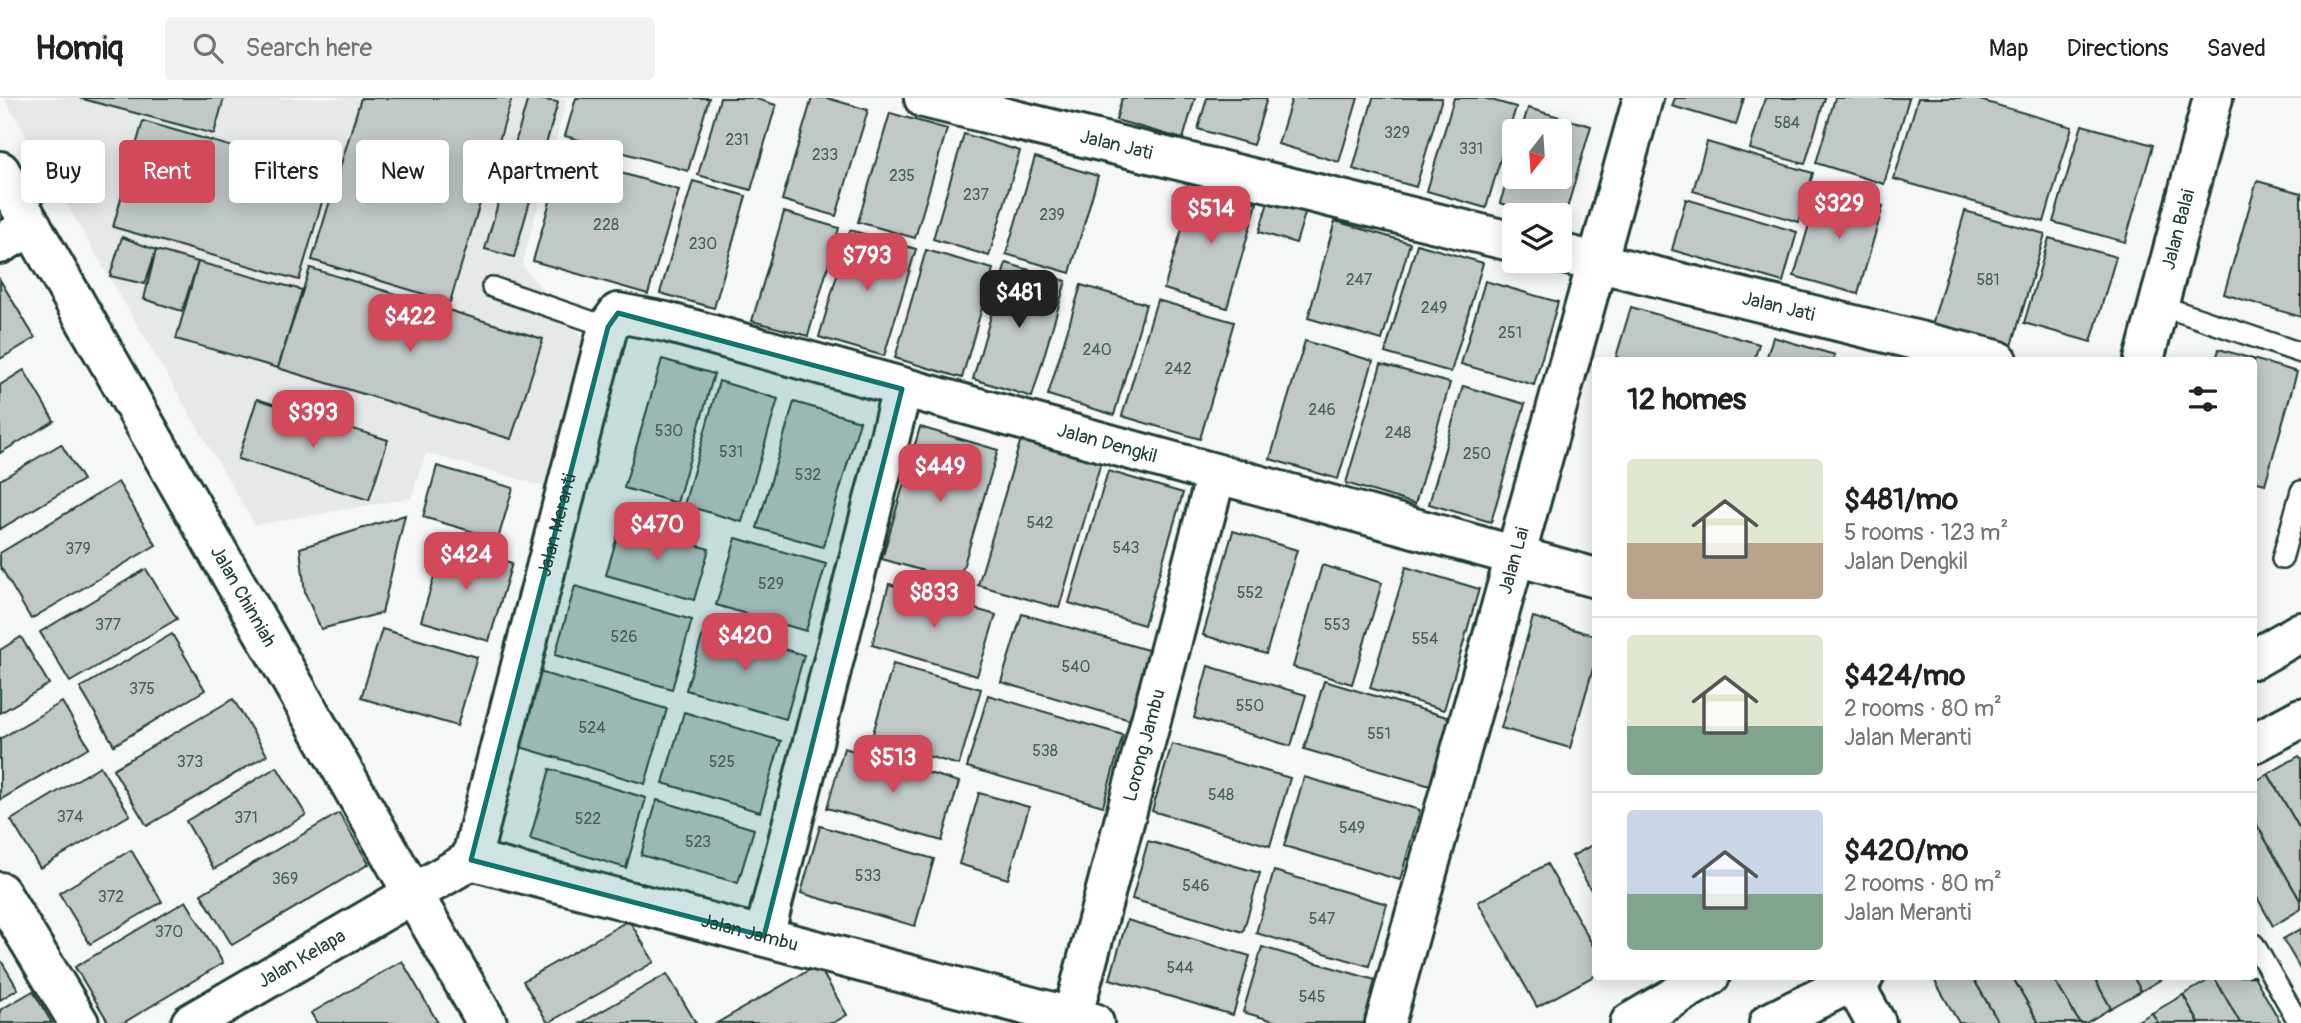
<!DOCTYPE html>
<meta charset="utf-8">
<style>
body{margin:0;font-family:Pangolin,sans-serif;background:#f2f2f2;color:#202124;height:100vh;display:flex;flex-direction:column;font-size:26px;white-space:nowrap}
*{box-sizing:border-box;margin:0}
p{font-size:23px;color:#757577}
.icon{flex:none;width:38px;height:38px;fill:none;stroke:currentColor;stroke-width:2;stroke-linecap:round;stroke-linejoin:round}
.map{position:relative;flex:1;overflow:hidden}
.drawer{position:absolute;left:1592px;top:259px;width:665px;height:623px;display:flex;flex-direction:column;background:#fff;border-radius:7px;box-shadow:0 4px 18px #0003}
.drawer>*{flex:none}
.top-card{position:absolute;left:21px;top:42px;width:665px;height:63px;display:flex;gap:14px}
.needle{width:46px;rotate:197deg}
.tools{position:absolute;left:1502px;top:21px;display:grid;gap:14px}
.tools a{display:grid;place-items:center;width:70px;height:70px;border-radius:7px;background:#fff;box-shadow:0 4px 18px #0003;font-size:35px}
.price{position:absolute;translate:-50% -60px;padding:0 16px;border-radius:14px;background:#d1495b;color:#fff;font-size:23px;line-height:46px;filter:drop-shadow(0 2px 4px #0008)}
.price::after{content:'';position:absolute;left:50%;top:42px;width:21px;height:16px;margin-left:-10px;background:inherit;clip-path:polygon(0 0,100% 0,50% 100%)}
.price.selected{background:#222;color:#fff}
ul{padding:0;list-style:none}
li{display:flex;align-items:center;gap:21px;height:175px;padding:0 35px}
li+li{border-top:2px solid #e0e0e0}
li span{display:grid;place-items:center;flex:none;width:196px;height:140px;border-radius:7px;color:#555}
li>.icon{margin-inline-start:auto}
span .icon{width:84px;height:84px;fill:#fffc;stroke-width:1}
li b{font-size:30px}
h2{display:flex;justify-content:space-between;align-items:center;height:84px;padding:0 35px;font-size:30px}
.pill{padding:0 24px;border-radius:7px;background:#fff;box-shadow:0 4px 18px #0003;font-size:24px;line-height:63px}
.pill.selected{background:#d1495b;color:#fff}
header{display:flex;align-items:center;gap:42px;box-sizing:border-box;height:98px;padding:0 35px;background:#fff;border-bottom:2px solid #e0e0e0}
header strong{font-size:33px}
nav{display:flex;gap:38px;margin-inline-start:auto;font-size:24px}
.search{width:490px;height:63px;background:#f2f2f2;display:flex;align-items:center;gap:18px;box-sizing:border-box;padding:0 24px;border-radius:7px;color:#757577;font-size:26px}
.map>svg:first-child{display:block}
.built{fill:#e6e9e8}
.building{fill:#c0c9c6;stroke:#1f3d34;stroke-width:2}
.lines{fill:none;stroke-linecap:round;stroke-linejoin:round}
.service-casing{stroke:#1f3d34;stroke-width:24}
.minor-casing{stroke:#1f3d34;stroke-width:44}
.tertiary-casing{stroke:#1f3d34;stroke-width:44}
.service{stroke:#fff;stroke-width:19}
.minor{stroke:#fff;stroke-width:38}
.tertiary{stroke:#fff;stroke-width:38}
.marked{fill:#0f766e;fill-opacity:0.2;stroke:#0f766e;stroke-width:5;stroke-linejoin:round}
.labels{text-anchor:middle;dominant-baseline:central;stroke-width:5;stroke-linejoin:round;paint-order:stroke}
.number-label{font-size:16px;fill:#476058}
.street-label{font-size:19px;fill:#1f3d34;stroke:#fff}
</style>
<header>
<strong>Homiq</strong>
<div class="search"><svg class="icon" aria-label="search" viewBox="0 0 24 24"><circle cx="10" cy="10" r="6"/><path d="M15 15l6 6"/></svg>Search here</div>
<nav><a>Map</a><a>Directions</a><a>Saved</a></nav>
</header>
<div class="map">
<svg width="2301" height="925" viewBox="0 0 2301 925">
<rect width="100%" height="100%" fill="#f6f7f7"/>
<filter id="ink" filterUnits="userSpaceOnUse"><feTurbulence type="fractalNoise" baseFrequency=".0143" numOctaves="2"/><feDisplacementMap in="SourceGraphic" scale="14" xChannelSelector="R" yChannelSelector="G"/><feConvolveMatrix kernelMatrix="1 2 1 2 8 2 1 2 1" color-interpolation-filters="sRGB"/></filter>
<g filter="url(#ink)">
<path class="built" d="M4,0H567L522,167L586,245L546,389L426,355L411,400L255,427Z"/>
<g class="building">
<path d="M79,0H224L214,36Z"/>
<path d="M361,0H512L450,204L312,162Z"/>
<path d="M528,0L558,4L514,159L485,151Z"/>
<path d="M576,0H709L688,73L565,38Z"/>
<path d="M720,0H753L776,7L751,92L698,77Z"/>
<path d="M812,0H827L868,12L836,118L782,102Z"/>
<path d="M1122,0H1195L1183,41L1116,22Z"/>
<path d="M1207,0H1267L1253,47L1198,31Z"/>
<path d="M1292,0H1358L1339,64L1278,46Z"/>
<path d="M1373,0H1442L1416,89L1353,71Z"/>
<path d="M1454,0H1484L1516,9L1486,110L1427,93Z"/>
<path d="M1675,0H1744L1736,27L1672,8Z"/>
<path d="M1765,0H1825L1805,66L1750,51Z"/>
<path d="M1835,0H1909L1884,86L1816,65Z"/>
<path d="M1918,0H1973L2072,29L2044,124L1894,81Z"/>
<path d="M1528,10L1591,28L1563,124L1559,123V117H1541L1500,105L1514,59V79H1559V33H1521Z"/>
<path d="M890,15L947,31L915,140L858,124Z"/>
<path d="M143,23L330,77L299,182L113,129Z"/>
<path d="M2082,27L2153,47L2125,144L2053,124Z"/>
<path d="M964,36L1020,53L989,158L933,141Z"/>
<path d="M1707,44L1813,75L1799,124L1693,93Z"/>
<path d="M563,58L679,92L648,196L533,163Z"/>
<path d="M1035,59L1098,78L1070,175L1006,156Z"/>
<path d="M693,83L746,98L714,210L660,195Z"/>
<path d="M2257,83L2301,95V219L2224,196Z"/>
<path d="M1195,87L1257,105L1227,210L1164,191Z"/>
<path d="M1820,89L1883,108L1858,196L1794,178Z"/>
<path d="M1269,101L1306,112L1296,145L1259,134Z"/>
<path d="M1686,101L1797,134L1783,184L1672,152Z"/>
<path d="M1965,113L2045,136L2011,251L1932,227Z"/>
<path d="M784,114L839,130L808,238L752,223Z"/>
<path d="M1335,123L1410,145L1382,242L1308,220Z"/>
<path d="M850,132L916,151L884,258L819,239Z"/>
<path d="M122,139L156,152L145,186L110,178Z"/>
<path d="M2049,140L2116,159L2091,244L2024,225Z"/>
<path d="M1417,146L1483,165L1451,274L1385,255Z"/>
<path d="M156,152L198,164L182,213L144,201Z"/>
<path d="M926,152L993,171L962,280L895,260Z"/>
<path d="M198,164L302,192L278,270L176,241Z"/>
<path d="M1006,165L1066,183L1032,299L973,281Z"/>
<path d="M310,170L543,241L511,341L278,270Z"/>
<path d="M0,182L35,240L0,261Z"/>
<path d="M1485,183L1558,204L1534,287L1461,266Z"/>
<path d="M1081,187L1146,206L1114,317L1048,297Z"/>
<path d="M1157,202L1234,224L1200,341L1122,318Z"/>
<path d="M1631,209L1759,246L1754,262H1627L1616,259Z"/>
<path d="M1773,239L1835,257L1833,262H1766Z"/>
<path d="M1305,243L1373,263L1338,381L1270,361Z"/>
<path d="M2219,251L2297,274L2265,386L2254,383V262H2216Z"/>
<path d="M662,261L714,276L677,405L624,390Z"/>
<path d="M1381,266L1450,285L1415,406L1346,385Z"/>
<path d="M24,272L54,323L0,355V287Z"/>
<path d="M719,283L778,301L742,424L684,407Z"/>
<path d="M1463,288L1525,306L1491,424L1429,406Z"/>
<path d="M257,301L388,342L369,402L238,361Z"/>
<path d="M794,304L860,323L823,449L757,430Z"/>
<path d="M920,329L998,352L959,483L882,461Z"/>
<path d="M1021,341L1101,364L1059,510L978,487Z"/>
<path d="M61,346L83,382L0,431V382Z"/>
<path d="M437,368L513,390L498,441L423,419Z"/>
<path d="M1108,373L1183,395L1144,527L1069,505Z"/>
<path d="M118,384L156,447L31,521L0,468V455Z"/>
<path d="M405,417L382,515L321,531L305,495L300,450Z"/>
<path d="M621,425L709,451L694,502L606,477Z"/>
<path d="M1233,433L1297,452L1266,556L1203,537Z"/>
<path d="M736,440L826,466L806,533L716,507Z"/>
<path d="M444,445L512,465L489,543L421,523Z"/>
<path d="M1322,467L1382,485L1352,586L1293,569Z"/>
<path d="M1406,469L1479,491L1444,612L1370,590Z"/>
<path d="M146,471L177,521L70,584L40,534Z"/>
<path d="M889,486L996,517L977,578L872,547Z"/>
<path d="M575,488L692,522L672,591L555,557Z"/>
<path d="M1022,516L1151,553L1130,622L1001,584Z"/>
<path d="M1533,519L1596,538V560L1570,650L1501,630Z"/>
<path d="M705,529L804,557L786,621L686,592Z"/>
<path d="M382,531L477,559L457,628L361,600Z"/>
<path d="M172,536L205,592L114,647L80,590Z"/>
<path d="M21,539L49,586L0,615V552Z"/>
<path d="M893,566L981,591L959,667L871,642Z"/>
<path d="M1208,568L1306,597L1291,648L1194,620Z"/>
<path d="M539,574L667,611L645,686L517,648Z"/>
<path d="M1324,583L1454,621L1434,689L1304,651Z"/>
<path d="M988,597L1123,637L1103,708L967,669Z"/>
<path d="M233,601L267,657L147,728L113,671Z"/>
<path d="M62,604L89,649L0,702V641Z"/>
<path d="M684,614L781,643L760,714L663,685Z"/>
<path d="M1172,646L1290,680L1270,748L1152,713Z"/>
<path d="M844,650L959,684L942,743L827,710Z"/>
<path d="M2299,658L2301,661V733L2268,676Z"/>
<path d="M100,668L130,717L40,770L11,722Z"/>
<path d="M277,669L306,717L214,771L186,723Z"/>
<path d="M550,671L646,700L626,770L530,741Z"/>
<path d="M2268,676L2301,733V804L2254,722V684Z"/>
<path d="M1304,679L1420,712L1400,782L1284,748Z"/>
<path d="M979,695L1029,709L1008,781L959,766Z"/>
<path d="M657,702L754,731L738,785L641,757Z"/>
<path d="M339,715L369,766L232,847L201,796Z"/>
<path d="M2254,722L2301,804V811L2273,828L2254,794Z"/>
<path d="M820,728L934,761L915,828L801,795Z"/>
<path d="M1148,743L1260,775L1243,834L1132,801Z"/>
<path d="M1596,745V801L1572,758Z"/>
<path d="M131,752L162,804L90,846L59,795Z"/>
<path d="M1547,766L1596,853V877L1537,909L1478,804Z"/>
<path d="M1274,773L1387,806L1369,868L1256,835Z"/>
<path d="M186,803L223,865L123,925H109L75,869Z"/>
<path d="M629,822L654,864L548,925L523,883Z"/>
<path d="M1127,822L1250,858L1233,917L1110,881Z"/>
<path d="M2301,831V872L2283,841Z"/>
<path d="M1262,849L1382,884L1369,925H1281L1243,914Z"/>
<path d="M0,861L18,891L0,902Z"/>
<path d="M402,863L438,925H317L311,915Z"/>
<path d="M818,867L847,917L833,925H717Z"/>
<path d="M667,876L696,925H581Z"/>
<path d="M1932,878H1972L1999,925H1959Z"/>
<path d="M1972,878H2012L2039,925H1999Z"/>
<path d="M2012,878H2052L2080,925H2039Z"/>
<path d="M2052,878H2093L2111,910L2086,925H2080Z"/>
<path d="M2093,878H2133L2141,893L2111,910Z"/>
<path d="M2133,878H2167L2141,893Z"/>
<path d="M2254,878L2281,925H2240L2214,879Z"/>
<path d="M2214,879L2240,925H2199L2183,897Z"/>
<path d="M33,893L52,925H0V912Z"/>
<path d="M2183,897L2199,925H2158L2152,915Z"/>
<path d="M2152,915L2158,925H2134Z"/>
</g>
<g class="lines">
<defs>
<g id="service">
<path d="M492,189L608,229"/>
<path d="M2159,207L2301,255"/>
<path d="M2282,461L2301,393"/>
<path d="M2254,846L2299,925"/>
</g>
<g id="minor">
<path id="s1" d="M924,0L1514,144"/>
<path id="s2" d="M0,73L487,925"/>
<path d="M0,146L32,128"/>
<path id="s3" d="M1559,155L1997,262"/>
<path id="s4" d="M2144,262L2213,0"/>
<path d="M2254,645L2301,620"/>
<path id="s5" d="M471,762L608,229L618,215L666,224L1596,480"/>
<path d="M0,794L79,925"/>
<path d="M764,838L902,291"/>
<path d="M1854,886L1876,925"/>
<path id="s6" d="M1072,920L1216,377"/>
<path id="s7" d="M191,925L471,762L1094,925"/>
<path id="s8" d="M1385,925L1643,0"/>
<path d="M1769,925L1864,878"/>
</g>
<g id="tertiary">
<path d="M2254,561L2301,534"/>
<path d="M1630,925L1710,878"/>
</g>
</defs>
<use href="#service" class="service-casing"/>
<use href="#minor" class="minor-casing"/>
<use href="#tertiary" class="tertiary-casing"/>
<use href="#service" class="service"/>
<use href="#minor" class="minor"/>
<use href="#tertiary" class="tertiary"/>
</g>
</g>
<path class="marked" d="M618,215L902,291L764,838L471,762L608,229Z"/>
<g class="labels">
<g class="number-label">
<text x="1787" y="25">584</text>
<text x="1397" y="35">329</text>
<text x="737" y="42">231</text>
<text x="1471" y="51">331</text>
<text x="825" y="57">233</text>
<text x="902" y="78">235</text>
<text x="976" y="97">237</text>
<text x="1052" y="117">239</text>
<text x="606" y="127">228</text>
<text x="703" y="146">230</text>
<text x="1359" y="182">247</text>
<text x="1988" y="182">581</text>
<text x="1434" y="210">249</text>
<text x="1510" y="235">251</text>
<text x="1097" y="252">240</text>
<text x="1178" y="271">242</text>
<text x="1322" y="312">246</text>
<text x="669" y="333">530</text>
<text x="1398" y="335">248</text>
<text x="731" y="354">531</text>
<text x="1477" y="356">250</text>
<text x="808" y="377">532</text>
<text x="1040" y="425">542</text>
<text x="1126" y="450">543</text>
<text x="78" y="451">379</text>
<text x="771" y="486">529</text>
<text x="1250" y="495">552</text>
<text x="108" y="527">377</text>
<text x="1337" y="527">553</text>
<text x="624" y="539">526</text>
<text x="1425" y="541">554</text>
<text x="1076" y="569">540</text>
<text x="142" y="591">375</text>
<text x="1250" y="608">550</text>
<text x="592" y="630">524</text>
<text x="1379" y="636">551</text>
<text x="1045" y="653">538</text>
<text x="190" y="664">373</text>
<text x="722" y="664">525</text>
<text x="1221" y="697">548</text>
<text x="70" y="719">374</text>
<text x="246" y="720">371</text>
<text x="588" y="721">522</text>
<text x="1352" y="730">549</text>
<text x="698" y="744">523</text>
<text x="868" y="778">533</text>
<text x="285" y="781">369</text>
<text x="1196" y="788">546</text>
<text x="111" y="799">372</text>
<text x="1322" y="821">547</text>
<text x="169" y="834">370</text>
<text x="1180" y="870">544</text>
<text x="1312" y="899">545</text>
</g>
<g class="street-label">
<text stroke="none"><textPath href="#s1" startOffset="198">Jalan Jati</textPath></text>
<text stroke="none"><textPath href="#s4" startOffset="135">Jalan Balai</textPath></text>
<text stroke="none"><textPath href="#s3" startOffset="226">Jalan Jati</textPath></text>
<text stroke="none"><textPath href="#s5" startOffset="1074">Jalan Dengkil</textPath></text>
<text stroke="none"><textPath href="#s5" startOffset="346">Jalan Meranti</textPath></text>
<text stroke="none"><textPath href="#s8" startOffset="480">Jalan Lai</textPath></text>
<text stroke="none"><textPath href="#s2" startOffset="490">Jalan Chinniah</textPath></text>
<text stroke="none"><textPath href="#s6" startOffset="282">Lorong Jambu</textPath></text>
<text stroke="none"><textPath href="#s7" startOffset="612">Jalan Jambu</textPath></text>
<text stroke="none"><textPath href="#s7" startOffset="128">Jalan Kelapa</textPath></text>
</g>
</g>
</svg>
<div class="tools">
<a><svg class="needle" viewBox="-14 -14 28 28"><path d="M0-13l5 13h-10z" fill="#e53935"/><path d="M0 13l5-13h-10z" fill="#757577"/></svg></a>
<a><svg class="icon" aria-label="layers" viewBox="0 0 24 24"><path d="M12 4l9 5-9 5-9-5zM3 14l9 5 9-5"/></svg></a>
</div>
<b class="price" style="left:1839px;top:143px">$329</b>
<b class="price" style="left:1211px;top:148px">$514</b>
<b class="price" style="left:867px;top:195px">$793</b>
<b class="price selected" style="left:1019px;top:232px">$481</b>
<b class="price" style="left:410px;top:256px">$422</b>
<b class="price" style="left:313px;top:352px">$393</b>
<b class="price" style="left:940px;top:406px">$449</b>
<b class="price" style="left:657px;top:464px">$470</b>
<b class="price" style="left:466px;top:494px">$424</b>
<b class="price" style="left:934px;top:532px">$833</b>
<b class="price" style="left:745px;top:575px">$420</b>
<b class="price" style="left:893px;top:697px">$513</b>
<div class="top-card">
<a class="pill">Buy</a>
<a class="pill selected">Rent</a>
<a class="pill">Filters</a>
<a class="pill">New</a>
<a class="pill">Apartment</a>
</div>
<section class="drawer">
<h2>12 homes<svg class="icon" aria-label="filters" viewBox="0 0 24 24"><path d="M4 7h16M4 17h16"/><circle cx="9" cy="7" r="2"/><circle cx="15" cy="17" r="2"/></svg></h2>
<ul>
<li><span style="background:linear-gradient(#dfe7d0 60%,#b9a48a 0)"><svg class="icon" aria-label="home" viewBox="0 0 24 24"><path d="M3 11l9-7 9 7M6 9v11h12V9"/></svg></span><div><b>$481/mo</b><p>5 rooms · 123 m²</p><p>Jalan Dengkil</p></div></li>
<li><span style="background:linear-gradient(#dfe7d0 65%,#7fa58c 0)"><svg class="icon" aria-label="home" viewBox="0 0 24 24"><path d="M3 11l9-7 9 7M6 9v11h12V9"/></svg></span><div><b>$424/mo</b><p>2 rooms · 80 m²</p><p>Jalan Meranti</p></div></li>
<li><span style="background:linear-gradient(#c9d6e8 60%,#7fa58c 0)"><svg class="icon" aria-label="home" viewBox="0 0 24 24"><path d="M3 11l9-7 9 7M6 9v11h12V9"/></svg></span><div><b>$420/mo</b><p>2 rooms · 80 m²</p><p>Jalan Meranti</p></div></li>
</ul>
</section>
</div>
